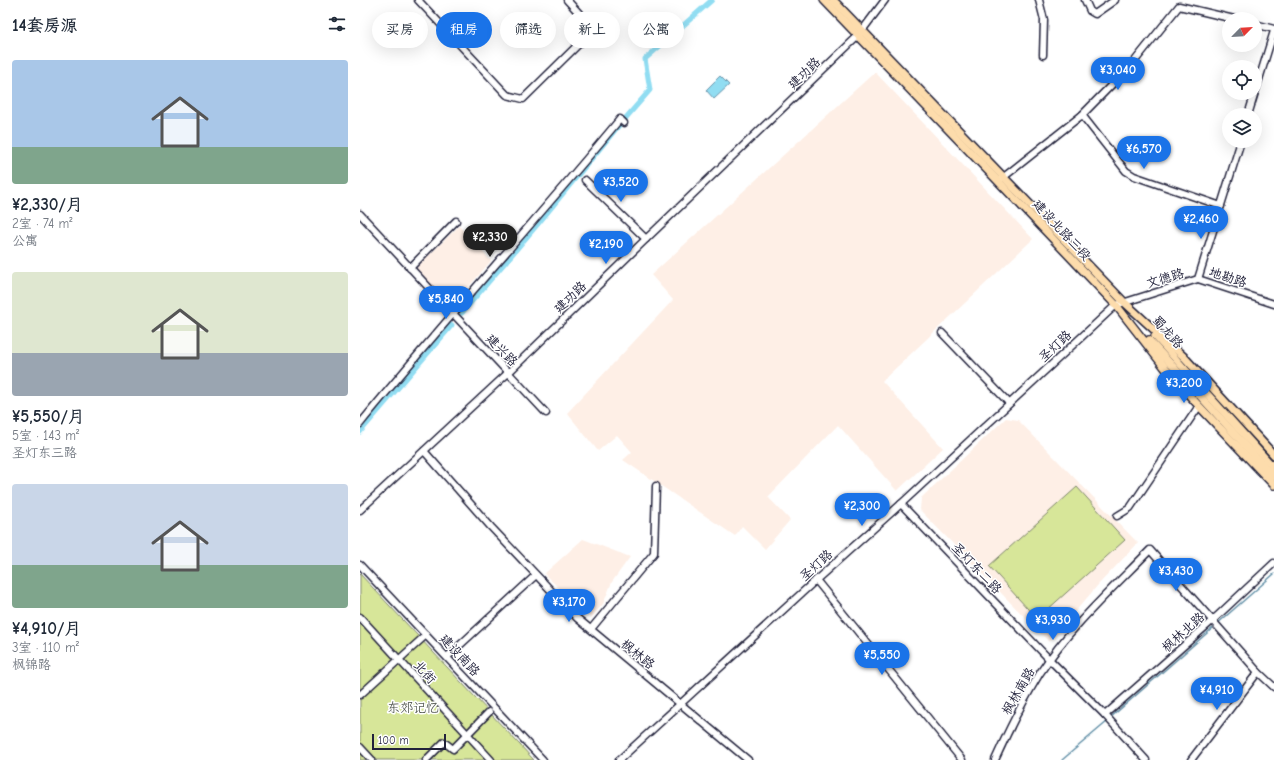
<!DOCTYPE html>
<html lang="zh">
<meta charset="utf-8">
<style>
body{margin:0;font-family:"Comic Neue","LXGW WenKai TC",sans-serif;background:#f6f6f7;color:#1f2937;height:100vh;display:flex;flex-direction:column;font-size:15px;white-space:nowrap}
*{box-sizing:border-box;margin:0}
p{font-size:13px;color:#747a83}
.icon{flex:none;width:22px;height:22px;fill:none;stroke:currentColor;stroke-width:2;stroke-linecap:round;stroke-linejoin:round}
.map{position:relative;flex:1;overflow:hidden}
.panel{display:flex;flex-direction:column;background:#fff;width:360px}
.panel>*{flex:none}
.hud{position:absolute;left:12px;top:12px;width:380px;height:36px;display:flex;gap:8px}
.needle{width:26px;rotate:66deg}
.fabs{position:absolute;left:862px;top:12px;display:grid;gap:8px}
.fabs a{display:grid;place-items:center;width:40px;height:40px;border-radius:50%;background:#fff;box-shadow:0 4px 16px #0002;font-size:20px}
.scale{position:absolute;left:12px;bottom:10px;width:74px;box-sizing:border-box;padding-left:4px;border:2px solid #22223b;border-top:0;font-size:11px;line-height:14px;white-space:nowrap;color:#22223b;-webkit-text-stroke:3px #fff;paint-order:stroke}
.price{position:absolute;translate:-50% -34px;padding:0 9px;border-radius:14px;background:#1a73e8;color:#fff;font-size:13px;line-height:26px;filter:drop-shadow(0 1px 2px #0008)}
.price::after{content:'';position:absolute;left:50%;top:24px;width:12px;height:9px;margin-left:-6px;background:inherit;clip-path:polygon(0 0,100% 0,50% 100%)}
.price.on{background:#222;color:#fff}
ul{padding:0;list-style:none}
li{display:grid;align-content:center;gap:8px;height:212px;padding:0 12px}
li span{display:grid;place-items:center;height:124px;border-radius:4px;color:#555}
li>.icon{margin-inline-start:auto}
span .icon{width:72px;height:72px;fill:#fffc;stroke-width:1}
li b{font-size:17px}
h2{display:flex;justify-content:space-between;align-items:center;height:48px;padding:0 12px;font-size:17px}
.tag{padding:0 14px;border-radius:18px;background:#fff;box-shadow:0 4px 16px #0002;font-size:14px;line-height:36px}
.tag.on{background:#1a73e8;color:#fff}
main{display:flex;flex:1;min-height:0}
.map>svg:first-child{display:block}
.built{fill:#feefe6}
.green{fill:#d7e699;stroke:#7c846a}
.water{fill:#91ddf2;stroke:#6592a9}
.lines{fill:none;stroke-linecap:round;stroke-linejoin:round}
.stream{stroke:#6592a9;stroke-width:1.5}
.canal{stroke:#91ddf2;stroke-width:5}
.minor-casing{stroke:#22223b;stroke-width:9}
.major-casing{stroke:#22223b;stroke-width:10}
.minor{stroke:#fff;stroke-width:6}
.major{stroke:#fddcac;stroke-width:7}
.labels{text-anchor:middle;dominant-baseline:central;stroke-width:3;stroke-linejoin:round;paint-order:stroke}
.street-label{font-size:13px;fill:#22223b;stroke:#fff}
.park-label{font-size:13px;fill:#585d57;stroke:#fff}
</style>
<main>
<section class="panel">
<h2>14套房源<svg class="icon" aria-label="filters" viewBox="0 0 24 24"><path d="M4 7h16M4 17h16"/><circle cx="9" cy="7" r="2"/><circle cx="15" cy="17" r="2"/></svg></h2>
<ul>
<li><span style="background:linear-gradient(#a9c7e8 70%,#7fa58c 0)"><svg class="icon" aria-label="home" viewBox="0 0 24 24"><path d="M3 11l9-7 9 7M6 9v11h12V9"/></svg></span><div><b>¥2,330/月</b><p>2室 · 74 m²</p><p>公寓</p></div></li>
<li><span style="background:linear-gradient(#dfe7d0 65%,#9aa5b1 0)"><svg class="icon" aria-label="home" viewBox="0 0 24 24"><path d="M3 11l9-7 9 7M6 9v11h12V9"/></svg></span><div><b>¥5,550/月</b><p>5室 · 143 m²</p><p>圣灯东三路</p></div></li>
<li><span style="background:linear-gradient(#c9d6e8 65%,#7fa58c 0)"><svg class="icon" aria-label="home" viewBox="0 0 24 24"><path d="M3 11l9-7 9 7M6 9v11h12V9"/></svg></span><div><b>¥4,910/月</b><p>3室 · 110 m²</p><p>枫锦路</p></div></li>
</ul>
</section>
<div class="map">
<svg width="914" height="760" viewBox="0 0 914 760">
<rect width="100%" height="100%" fill="#fff"/>
<filter id="ink" filterUnits="userSpaceOnUse"><feTurbulence type="fractalNoise" baseFrequency=".025" numOctaves="2"/><feDisplacementMap in="SourceGraphic" scale="8" xChannelSelector="R" yChannelSelector="G"/><feConvolveMatrix kernelMatrix="1 2 1 2 8 2 1 2 1" color-interpolation-filters="sRGB"/></filter>
<g filter="url(#ink)">
<g class="built">
<path d="M515,72L673,239L522,381L583,448L537,491L478,425L408,497L430,520L405,549L382,526L375,536L263,460L272,452L257,435L238,451L207,413L313,300L291,275Z"/>
<path d="M99,226L131,261L90,308L56,268Z"/>
<path d="M646,418L658,420L778,543L738,585L689,642L560,510L561,498Z"/>
<path d="M223,539L270,557L252,582L243,604L231,618L184,574Z"/>
</g>
<g class="green">
<path d="M717,487L765,540L677,619L629,566Z"/>
<path d="M0,574L174,760H0Z"/>
</g>
<path class="water" d="M360,76L369,85L354,99L346,90Z"/>
<g class="lines">
<g class="stream">
<path d="M857,624L914,574"/>
<path d="M750,718L854,627"/>
<path d="M702,760L748,721"/>
</g>
<g class="canal">
<path d="M264,120L290,90L285,59L352,0"/>
<path d="M102,313L178,224L261,123"/>
<path d="M0,432L92,325"/>
</g>
<defs>
<g id="minor">
<path d="M58,0L147,95L163,99L234,29"/>
<path d="M207,0L239,35"/>
<path d="M679,0L684,20L683,55"/>
<path d="M725,0L730,11L735,14L755,0"/>
<path d="M895,24L914,29"/>
<path d="M722,115L766,171L774,176L861,206"/>
<path d="M888,115L914,31"/>
<path d="M225,180L286,239"/>
<path d="M640,180L722,115L774,62L819,6L874,19"/>
<path d="M0,214L186,413"/>
<path d="M50,268L96,221"/>
<path d="M838,279L914,304"/>
<path d="M582,333L649,403"/>
<path d="M0,424C84,321 175,222 260,119L264,123"/>
<path d="M64,451L131,527L217,618L388,760"/>
<path d="M541,504L690,660L745,715L786,760"/>
<path d="M0,510L148,373L286,239L498,36L525,0"/>
<path d="M757,516L770,508L839,406"/>
<path d="M0,565L183,760"/>
<path d="M456,580L602,760"/>
<path d="M0,617L131,760"/>
<path d="M231,629L294,553L296,486"/>
<path d="M87,657L176,575"/>
<path d="M0,695L66,635"/>
<path d="M745,715L853,620L914,563"/>
<path d="M0,747L12,760"/>
<path d="M66,760L84,742L93,749L129,712"/>
<path d="M259,760L456,580L541,504L756,305L838,279L881,141"/>
<path d="M635,760C648,731 663,701 680,673C710,627 752,589 790,550L898,672L914,687"/>
<path d="M831,760L898,672"/>
</g>
<g id="major">
<path d="M464,0L638,181L756,305L810,374L839,406L914,485"/>
<path d="M473,0L764,302L824,357L914,455"/>
<path d="M795,336L914,468"/>
<path d="M789,340L914,477"/>
</g>
</defs>
<use href="#minor" class="minor-casing"/>
<use href="#major" class="major-casing"/>
<use href="#minor" class="minor"/>
<use href="#major" class="major"/>
</g>
</g>
<g class="labels">
<g class="street-label">
<text transform="translate(444 73) rotate(-44)">建功路</text>
<text transform="translate(702 230) rotate(47)">建设北路三段</text>
<text transform="translate(868 277) rotate(18)">地勘路</text>
<text transform="translate(805 278) rotate(-17)">文德路</text>
<text transform="translate(210 297) rotate(-44)">建功路</text>
<text transform="translate(808 332) rotate(48)">蜀龙路</text>
<text transform="translate(695 346) rotate(-43)">圣灯路</text>
<text transform="translate(142 350) rotate(46)">建兴路</text>
<text transform="translate(456 565) rotate(-42)">圣灯路</text>
<text transform="translate(617 568) rotate(46)">圣灯东二路</text>
<text transform="translate(823 632) rotate(-42)">枫林北路</text>
<text transform="translate(278 654) rotate(39)">枫林路</text>
<text transform="translate(100 655) rotate(47)">建设南路</text>
<text transform="translate(65 672) rotate(48)">北街</text>
<text transform="translate(658 691) rotate(-60)">枫林南路</text>
</g>
<g class="park-label">
<text x="53" y="707">东郊记忆</text>
</g>
</g>
</svg>
<div class="fabs">
<a><svg class="needle" viewBox="-14 -14 28 28"><path d="M0-13l5 13h-10z" fill="#e53935"/><path d="M0 13l5-13h-10z" fill="#747a83"/></svg></a>
<a><svg class="icon" aria-label="locate" viewBox="0 0 24 24"><circle cx="12" cy="12" r="6"/><path d="M12 2v4M12 18v4M2 12h4M18 12h4"/></svg></a>
<a><svg class="icon" aria-label="layers" viewBox="0 0 24 24"><path d="M12 4l9 5-9 5-9-5zM3 14l9 5 9-5"/></svg></a>
</div>
<div class="scale">100 m</div>
<b class="price" style="left:758px;top:91px">¥3,040</b>
<b class="price" style="left:784px;top:170px">¥6,570</b>
<b class="price" style="left:261px;top:203px">¥3,520</b>
<b class="price" style="left:841px;top:240px">¥2,460</b>
<b class="price on" style="left:130px;top:258px">¥2,330</b>
<b class="price" style="left:246px;top:265px">¥2,190</b>
<b class="price" style="left:86px;top:320px">¥5,840</b>
<b class="price" style="left:824px;top:404px">¥3,200</b>
<b class="price" style="left:502px;top:527px">¥2,300</b>
<b class="price" style="left:816px;top:592px">¥3,430</b>
<b class="price" style="left:209px;top:623px">¥3,170</b>
<b class="price" style="left:693px;top:641px">¥3,930</b>
<b class="price" style="left:522px;top:676px">¥5,550</b>
<b class="price" style="left:857px;top:711px">¥4,910</b>
<div class="hud">
<a class="tag">买房</a>
<a class="tag on">租房</a>
<a class="tag">筛选</a>
<a class="tag">新上</a>
<a class="tag">公寓</a>
</div>
</div>
</main>
